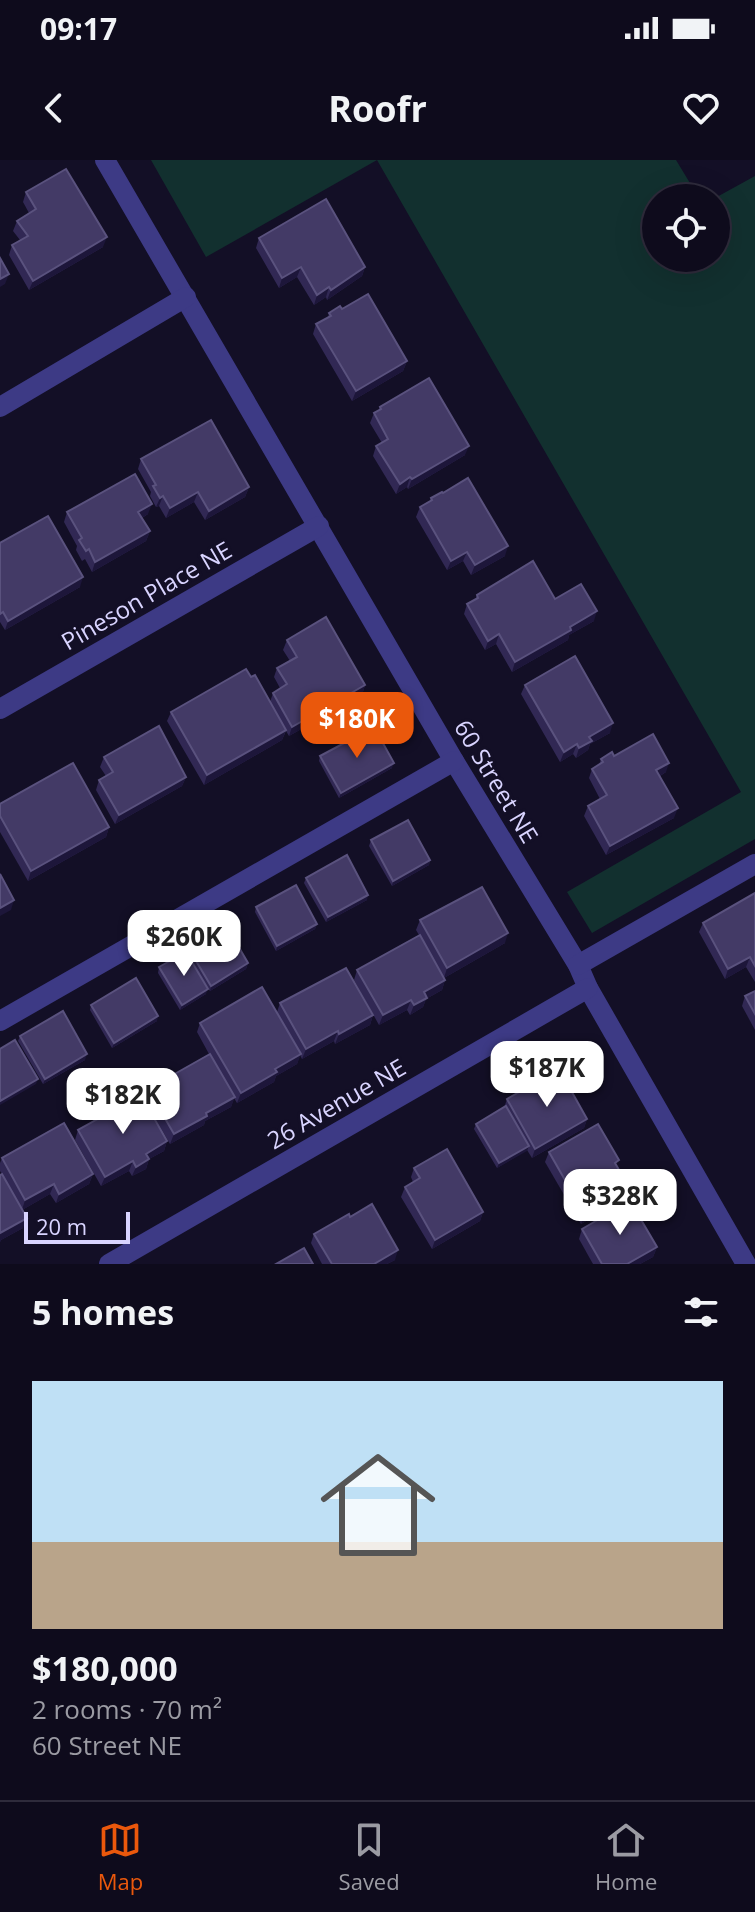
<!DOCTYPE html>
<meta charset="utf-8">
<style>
body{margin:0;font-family:"Open Sans",sans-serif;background:#1c1929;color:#f1f3f6;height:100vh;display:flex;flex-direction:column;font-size:30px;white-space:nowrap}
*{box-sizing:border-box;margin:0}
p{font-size:26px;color:#9b9ba3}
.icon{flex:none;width:44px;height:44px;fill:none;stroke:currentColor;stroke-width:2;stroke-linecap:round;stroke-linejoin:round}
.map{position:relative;height:1104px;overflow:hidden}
.side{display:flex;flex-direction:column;background:#0e0b1c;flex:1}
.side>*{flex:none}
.buttons{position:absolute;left:642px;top:24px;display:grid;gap:16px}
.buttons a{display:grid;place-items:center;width:88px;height:88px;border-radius:50%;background:#0e0b1c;box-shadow:0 8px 32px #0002,0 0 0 2px #2e2b3b;font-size:40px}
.scale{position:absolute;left:24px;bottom:20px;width:106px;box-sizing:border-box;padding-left:8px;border:4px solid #d9d4ff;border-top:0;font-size:22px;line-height:28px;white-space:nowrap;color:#d9d4ff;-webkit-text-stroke:6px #130f26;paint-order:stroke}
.price{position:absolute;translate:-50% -68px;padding:0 18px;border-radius:16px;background:#fff;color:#222;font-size:26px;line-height:52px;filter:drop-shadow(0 2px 4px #0008)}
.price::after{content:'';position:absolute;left:50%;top:48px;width:24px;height:18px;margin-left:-12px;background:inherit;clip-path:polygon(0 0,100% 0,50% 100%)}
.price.active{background:#ea580c;color:#fff}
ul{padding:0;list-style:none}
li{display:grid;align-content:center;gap:16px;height:424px;padding:0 32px}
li+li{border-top:2px solid #2e2b3b}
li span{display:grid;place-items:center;height:248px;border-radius:0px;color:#555}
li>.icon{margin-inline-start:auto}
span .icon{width:144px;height:144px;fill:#fffc;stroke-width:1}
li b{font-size:34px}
h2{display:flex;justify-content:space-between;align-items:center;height:96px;padding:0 32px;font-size:34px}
.status{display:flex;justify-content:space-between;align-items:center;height:56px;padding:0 40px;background:#0e0b1c;direction:ltr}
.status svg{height:22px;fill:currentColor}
header{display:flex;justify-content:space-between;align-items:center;height:104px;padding:0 32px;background:#0e0b1c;font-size:36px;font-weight:700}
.dock{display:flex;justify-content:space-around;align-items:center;height:112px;border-top:2px solid #2e2b3b;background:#0e0b1c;font-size:22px;color:#9b9ba3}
.dock a{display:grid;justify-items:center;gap:4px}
.dock .active{color:#ea580c}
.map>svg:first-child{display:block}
.green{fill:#12302f}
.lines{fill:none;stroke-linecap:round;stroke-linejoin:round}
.minor{stroke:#3d3a85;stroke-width:20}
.wall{fill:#312854}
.shaded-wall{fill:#1d163a}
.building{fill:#433a66;stroke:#5a527e;stroke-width:2}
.labels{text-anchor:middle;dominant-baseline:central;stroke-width:6;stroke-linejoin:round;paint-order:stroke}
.street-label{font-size:24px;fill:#d9d4ff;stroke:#130f26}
</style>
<div class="status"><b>09:17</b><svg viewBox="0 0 49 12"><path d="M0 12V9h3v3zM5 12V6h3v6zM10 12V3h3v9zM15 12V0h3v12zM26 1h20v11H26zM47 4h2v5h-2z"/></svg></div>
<header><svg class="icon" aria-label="back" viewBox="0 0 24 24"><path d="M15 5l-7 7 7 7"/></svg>Roofr<svg class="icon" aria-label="heart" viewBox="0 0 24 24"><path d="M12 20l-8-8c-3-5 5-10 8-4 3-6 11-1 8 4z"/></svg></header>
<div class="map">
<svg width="755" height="1104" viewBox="0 0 755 1104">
<rect width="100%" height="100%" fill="#130f26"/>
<g class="green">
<path d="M151,0H377L206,97Z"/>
<path d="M377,0H676L699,38H656V98H716L715,38L755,16V679L592,773L567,732L741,632Z"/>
</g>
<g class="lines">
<g class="minor">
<path d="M105,0L454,601L578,805L588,828L746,1104"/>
<path d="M0,247L186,137"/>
<path d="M0,549L319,366"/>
<path d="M578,805L755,704"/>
<path d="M0,861L454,601"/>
<path d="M109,1104L588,828"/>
</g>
</g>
<g class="wall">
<path d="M26,32L103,87L29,130L9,95L12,85L20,80L13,71L17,61L29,53L23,42Z"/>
<path d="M259,78L365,107L362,116L327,140L326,137L314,145L297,117L279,128L256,88Z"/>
<path d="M329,153L407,201L403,211L352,241L313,174L316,164L328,157Z"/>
<path d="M380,247L465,295L408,329L407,327L396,334L373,296L376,286L382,283L370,263L374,253L379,250Z"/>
<path d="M141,299L249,327L245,337L205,360L194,342L166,358L159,346L156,347L150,336L151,332L138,309Z"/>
<path d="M431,338L505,396L471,415L463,401L447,410L416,357L420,347L430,341Z"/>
<path d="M67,352L148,354L142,358L150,371L146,381L92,412L85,399L82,401L76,390L77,386L64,362Z"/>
<path d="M0,383L80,427L5,470L0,462Z"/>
<path d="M477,435L555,439L594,461L569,475L568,480L512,512L496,484L485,490L464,454L467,444L475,440Z"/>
<path d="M287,480L365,525L362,535L289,576L286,571L282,580L204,625L167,561L171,552L251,517L270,542L273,533L280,528L274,517L277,508L290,501L283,490Z"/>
<path d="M525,525L610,573L590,584L588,590L576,598L573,594L560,602L521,534Z"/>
<path d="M320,596L392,608L339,638L319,601Z"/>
<path d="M614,596L666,612L660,616L674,658L606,695L584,656L588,646L600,639L589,618L592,609L599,605L601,599Z"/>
<path d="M104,597L186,617L182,626L115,664L96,630L99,620L106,616L100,607Z"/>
<path d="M0,644L109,667L106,677L28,721L0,672Z"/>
<path d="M371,680L430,700L429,705L392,726L369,686Z"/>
<path d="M306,718L367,740L326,762L304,723Z"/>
<path d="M755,733V822L746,807L725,819L699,772L703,763Z"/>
<path d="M256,747L317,764L315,769L276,791L255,752Z"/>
<path d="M420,760L505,783L444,818L445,820L442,830L426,839L423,847L410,855L407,850L379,865L354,820L357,810L419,775L416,770Z"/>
<path d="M189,789L248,803L246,809L210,831L188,795Z"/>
<path d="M159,807L206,834L180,850L158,813Z"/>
<path d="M755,831V870L742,846L745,836Z"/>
<path d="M280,843L373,855L370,865L335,884L334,881L302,899L300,895L297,904L276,916L274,922L237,943L234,938L231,947L205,961L204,965L170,984L144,939L148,929L209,894L197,872L200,863L277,852Z"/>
<path d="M91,845L157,861L112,888L90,850Z"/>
<path d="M20,876L85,900L43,924L18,881Z"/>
<path d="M507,939L587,959L584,968L532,998L527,990L497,1008L474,969L476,964L504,948Z"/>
<path d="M78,970L167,981L164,991L149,999L146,1009L132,1016L129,1011L101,1026L75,980Z"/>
<path d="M549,992L617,1006L630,1029L626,1038L581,1064L545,1002Z"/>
<path d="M2,998L93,1014L89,1024L56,1043L50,1034L22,1050L23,1068L1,1080L0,1082V1015L2,1014L0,1011V1003Z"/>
<path d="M414,1008L483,1052L480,1061L432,1089L401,1037L405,1027L413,1022L411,1017Z"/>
<path d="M350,1057L395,1100L387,1104H322L311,1083L314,1074Z"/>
<path d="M582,1069L657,1087L653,1097L640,1104H593L579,1079Z"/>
</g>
<g class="shaded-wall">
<path d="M107,77L103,87L29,130L33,121Z"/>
<path d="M301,107L297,117L279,128L282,118Z"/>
<path d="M365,107L362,116L327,140L331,130Z"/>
<path d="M9,114L5,124L0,127V119Z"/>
<path d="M329,127L326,137L314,145L317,135Z"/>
<path d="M407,201L403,211L352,241L356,231Z"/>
<path d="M469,286L465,295L408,329L412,319Z"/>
<path d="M410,317L407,327L396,334L400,324Z"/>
<path d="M249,327L245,337L205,360L209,351Z"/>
<path d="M198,332L194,342L166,358L170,348Z"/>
<path d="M163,336L159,346L156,347L160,338Z"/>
<path d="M152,344L148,354L135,362L138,352Z"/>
<path d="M150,371L146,381L92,412L95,402Z"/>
<path d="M508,386L505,396L471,415L475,405Z"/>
<path d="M467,392L463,401L447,410L451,401Z"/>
<path d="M83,417L80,427L5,470L8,461Z"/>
<path d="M597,451L594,461L569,475L568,480L512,512L515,502Z"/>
<path d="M499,474L496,484L485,490L488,481Z"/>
<path d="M365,525L362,535L289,576L292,567Z"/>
<path d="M613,563L610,573L590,584L588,590L576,598L579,588L589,577Z"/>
<path d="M286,570L282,580L204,625L207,615Z"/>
<path d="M577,584L573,594L560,602L564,592Z"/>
<path d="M394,603L392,608L339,638L341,633Z"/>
<path d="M669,603L666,612L653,620L656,610Z"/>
<path d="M186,617L182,626L115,664L119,655Z"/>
<path d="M678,648L674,658L606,695L610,686Z"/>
<path d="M109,667L106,677L28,721L31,711Z"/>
<path d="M430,700L429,705L392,726L393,721Z"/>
<path d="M368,735L367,740L326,762L328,757Z"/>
<path d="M14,740L11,750L0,756V748Z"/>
<path d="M317,764L315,769L276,791L277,786Z"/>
<path d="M508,773L505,783L444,818L447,808Z"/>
<path d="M750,797L746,807L725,819L728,809Z"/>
<path d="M248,803L246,809L210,831L211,826Z"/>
<path d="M445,820L442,830L426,839L423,847L410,855L414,845L424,832Z"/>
<path d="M208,829L206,834L180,850L182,845Z"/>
<path d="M411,840L407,850L379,865L383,855Z"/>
<path d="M373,855L370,865L335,884L339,874Z"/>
<path d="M158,856L157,861L112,888L114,883Z"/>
<path d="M338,871L334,881L302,899L306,889Z"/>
<path d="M87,894L85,900L43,924L45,919Z"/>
<path d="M301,894L297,904L276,916L274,922L237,943L241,933L275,909Z"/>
<path d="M38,919L36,924L0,945V941Z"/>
<path d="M235,937L231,947L205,961L204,965L170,984L174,974L206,953Z"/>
<path d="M587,959L584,968L532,998L535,989Z"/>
<path d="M167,981L164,991L149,999L146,1009L132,1016L136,1007L146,994Z"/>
<path d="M529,986L527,991L497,1008L499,1003Z"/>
<path d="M133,1001L129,1011L101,1026L105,1017Z"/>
<path d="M93,1014L89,1024L56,1043L59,1034Z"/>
<path d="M54,1024L50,1034L22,1050L25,1040Z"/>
<path d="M630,1029L626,1038L581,1064L585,1055Z"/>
<path d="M483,1052L480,1061L432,1089L435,1080Z"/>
<path d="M27,1058L23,1068L1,1080L0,1082V1073Z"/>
<path d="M657,1087L653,1097L640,1104H627Z"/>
<path d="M398,1090L395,1100L387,1104H374Z"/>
</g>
<g class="building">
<path d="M66,9L107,77L33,121L12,85L28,76L17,61L36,49L26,32Z"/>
<path d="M326,39L365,107L331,130L329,127L317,135L301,107L282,118L259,78Z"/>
<path d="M0,98L9,114L0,119Z"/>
<path d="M368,134L407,201L356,231L316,164L331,156L329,153L340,146L342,149Z"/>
<path d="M429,218L469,286L412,319L410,317L400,324L376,286L388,279L374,253L381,249L380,247Z"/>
<path d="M211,260L249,327L209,351L198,332L170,348L163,336L160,338L153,326L156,325L141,299Z"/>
<path d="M135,314L152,344L138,352L150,371L95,402L89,389L86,391L79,380L82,378L67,352Z"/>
<path d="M468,318L508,386L475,405L467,392L451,401L420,347L432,340L431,338L442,332L443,333Z"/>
<path d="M48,356L83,417L8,461L3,452L0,454V383Z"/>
<path d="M533,401L555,439L581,424L597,451L570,467L571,470L515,502L499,474L488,481L467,444L478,438L477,435Z"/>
<path d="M326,457L365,525L292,567L273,533L287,524L277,508L297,497L287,480Z"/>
<path d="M575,496L613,563L589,577L592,581L579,588L577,584L564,592L525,525Z"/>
<path d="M246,509L251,517L255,515L286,570L207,615L171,552Z"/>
<path d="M159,566L186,617L119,655L99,620L113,612L104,597Z"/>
<path d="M374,567L394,603L341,633L320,596Z"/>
<path d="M653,574L669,603L656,610L678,648L610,686L588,646L607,635L592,609L603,602L601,599L612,592L614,596Z"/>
<path d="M73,603L109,667L31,711L0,656V644Z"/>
<path d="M408,660L430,700L393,721L371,680Z"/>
<path d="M347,695L368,735L328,757L306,718Z"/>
<path d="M0,714L14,740L0,748Z"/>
<path d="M296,725L317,764L277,786L256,747Z"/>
<path d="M482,727L508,773L447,808L420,760Z"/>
<path d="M755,733V806L750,797L728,809L703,763Z"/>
<path d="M227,767L248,803L211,826L189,789Z"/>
<path d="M420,775L445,820L424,832L427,838L414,845L411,840L383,855L357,810Z"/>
<path d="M186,792L208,829L182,845L159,807Z"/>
<path d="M346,808L373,855L339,874L338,871L306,889L280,843Z"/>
<path d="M136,818L158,856L114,883L91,845Z"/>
<path d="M262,827L301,894L275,909L277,912L241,933L200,863Z"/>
<path d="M755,831V854L745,836Z"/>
<path d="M63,851L87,894L45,919L20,876Z"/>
<path d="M15,880L38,919L0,941V889Z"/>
<path d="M210,894L235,937L206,953L207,956L174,974L148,929Z"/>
<path d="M559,909L587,959L535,989L507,939Z"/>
<path d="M141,935L167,981L146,994L149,999L136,1007L133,1001L105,1017L78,970Z"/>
<path d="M506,946L529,986L499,1003L476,964Z"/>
<path d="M64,963L93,1014L59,1034L54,1024L25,1040L2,998Z"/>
<path d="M598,964L619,1000L615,1003L630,1029L585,1055L549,992Z"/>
<path d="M447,989L483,1052L435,1080L405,1027L420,1018L414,1008Z"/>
<path d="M2,1014L27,1058L0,1073V1015Z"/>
<path d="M630,1041L657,1087L627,1104H602L582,1069Z"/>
<path d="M372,1044L398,1090L374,1104H332L314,1074L349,1054L350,1057Z"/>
<path d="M304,1088L313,1104H276Z"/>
</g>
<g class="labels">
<g class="street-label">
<text transform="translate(146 435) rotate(-30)">Pineson Place NE</text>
<text transform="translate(497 621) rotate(59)">60 Street NE</text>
<text transform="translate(336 943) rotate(-30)">26 Avenue NE</text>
</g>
</g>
</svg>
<div class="buttons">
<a><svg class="icon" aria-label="locate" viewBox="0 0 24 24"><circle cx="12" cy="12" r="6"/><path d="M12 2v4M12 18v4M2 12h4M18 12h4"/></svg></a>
</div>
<div class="scale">20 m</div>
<b class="price active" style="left:357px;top:600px">$180K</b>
<b class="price" style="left:184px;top:818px">$260K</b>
<b class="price" style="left:547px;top:949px">$187K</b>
<b class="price" style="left:123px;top:976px">$182K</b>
<b class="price" style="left:620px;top:1077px">$328K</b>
</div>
<section class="side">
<h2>5 homes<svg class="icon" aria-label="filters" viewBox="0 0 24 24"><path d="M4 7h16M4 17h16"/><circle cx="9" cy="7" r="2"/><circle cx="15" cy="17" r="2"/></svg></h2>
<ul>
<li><span style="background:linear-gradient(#bfe0f5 65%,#b9a48a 0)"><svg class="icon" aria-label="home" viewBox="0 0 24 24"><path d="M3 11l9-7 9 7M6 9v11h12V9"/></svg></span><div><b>$180,000</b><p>2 rooms · 70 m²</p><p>60 Street NE</p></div></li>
</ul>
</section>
<nav class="dock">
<a class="active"><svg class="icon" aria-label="map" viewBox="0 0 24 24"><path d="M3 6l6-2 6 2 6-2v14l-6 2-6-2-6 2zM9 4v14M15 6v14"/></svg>Map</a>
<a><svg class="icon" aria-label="saved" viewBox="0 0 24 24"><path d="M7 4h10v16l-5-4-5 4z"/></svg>Saved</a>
<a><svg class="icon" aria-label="home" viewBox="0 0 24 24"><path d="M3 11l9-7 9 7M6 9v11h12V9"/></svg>Home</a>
</nav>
